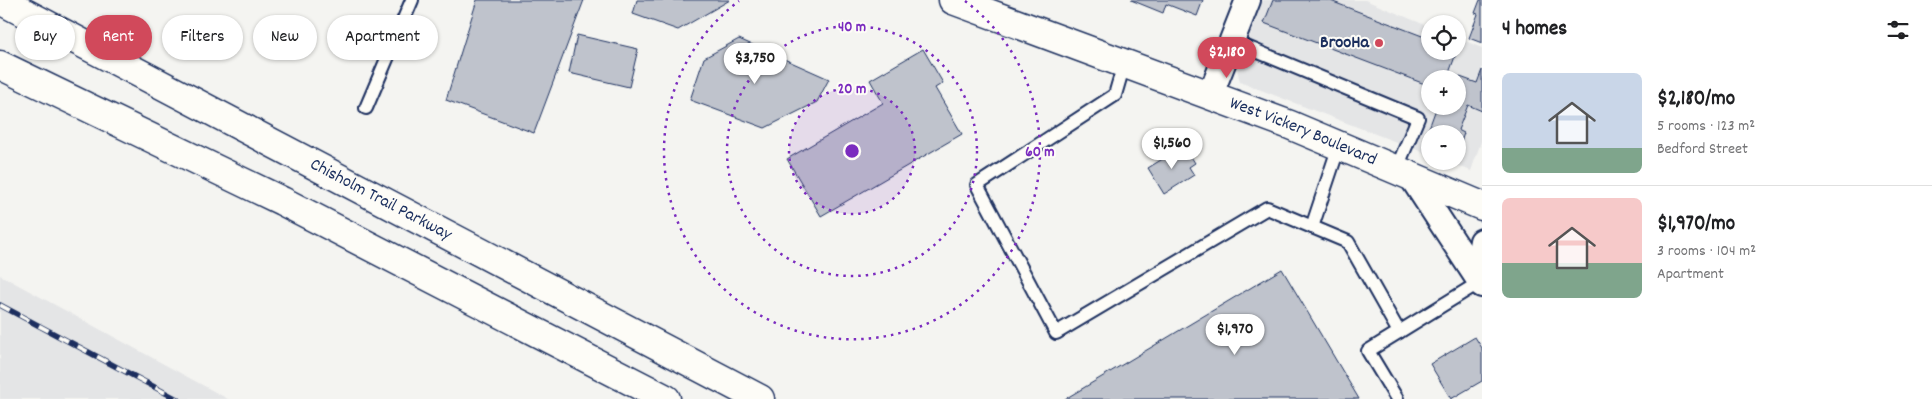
<!DOCTYPE html>
<meta charset="utf-8">
<style>
body{margin:0;font-family:Dekko,sans-serif;background:#f6f6f6;color:#202124;height:100vh;display:flex;flex-direction:column;font-size:19px;white-space:nowrap}
*{box-sizing:border-box;margin:0}
p{font-size:16px;color:#757577}
.icon{flex:none;width:28px;height:28px;fill:none;stroke:currentColor;stroke-width:2;stroke-linecap:round;stroke-linejoin:round}
.map{position:relative;flex:1;overflow:hidden}
.side{display:flex;flex-direction:column;background:#fff;width:450px}
.side>*{flex:none}
.top-card{position:absolute;left:15px;top:15px;width:475px;height:45px;display:flex;gap:10px}
.fabs{position:absolute;left:1421px;top:15px;display:grid;gap:10px}
.fabs a{display:grid;place-items:center;width:45px;height:45px;border-radius:50%;background:#fff;box-shadow:0 1px 4px #0004;font-size:25px}
.price{position:absolute;translate:-50% -42px;padding:0 11px;border-radius:18px;background:#fff;color:#222;font-size:16px;line-height:32px;filter:drop-shadow(0 1px 2px #0008)}
.price::after{content:'';position:absolute;left:50%;top:30px;width:15px;height:11px;margin-left:-8px;background:inherit;clip-path:polygon(0 0,100% 0,50% 100%)}
.price.active{background:#d1495b;color:#fff}
ul{padding:0;list-style:none}
li{display:flex;align-items:center;gap:15px;height:125px;padding:0 20px}
li+li{border-top:1px solid #e0e0e0}
li span{display:grid;place-items:center;flex:none;width:140px;height:100px;border-radius:8px;color:#555}
li>.icon{margin-inline-start:auto}
span .icon{width:60px;height:60px;fill:#fffc;stroke-width:1}
li b{font-size:21px}
h2{display:flex;justify-content:space-between;align-items:center;height:60px;padding:0 20px;font-size:21px}
.tag{padding:0 18px;border-radius:22px;background:#fff;box-shadow:0 1px 4px #0004;font-size:18px;line-height:45px}
.tag.active{background:#d1495b;color:#fff}
main{display:flex;flex:1;min-height:0}
.map>svg:first-child{display:block}
.built{fill:#e4e5e6;fill-rule:evenodd}
.building{fill:#bfc3cc;stroke:#1b2f5e}
.lines{fill:none;stroke-linecap:round;stroke-linejoin:round}
.service-casing{stroke:#1b2f5e;stroke-width:16}
.minor-casing{stroke:#1b2f5e;stroke-width:28}
.secondary-casing{stroke:#1b2f5e;stroke-width:31}
.motorway-casing{stroke:#1b2f5e;stroke-width:31}
.service{stroke:#fdfcf7;stroke-width:12}
.minor{stroke:#fdfcf7;stroke-width:24}
.secondary{stroke:#fdfcf7;stroke-width:28}
.motorway{stroke:#fdfcf7;stroke-width:28}
.rail-casing{stroke:#1b2f5e;stroke-width:5.5}
.rail{stroke:#fdfcf7;stroke-width:4;stroke-dasharray:11;stroke-linecap:butt}
.ring{fill:none;stroke:#7b2cbf;stroke-width:2.5;stroke-dasharray:2.5 5}
.poi-dot{fill:#d1495b;stroke:#fdfcf7;stroke-width:2}
.labels{text-anchor:middle;dominant-baseline:central;stroke-width:4;stroke-linejoin:round;paint-order:stroke}
.poi-label{font-size:18px;font-weight:bold;fill:#1b2f5e;stroke:#fdfcf7;text-anchor:end}
.street-label{font-size:18px;fill:#1b2f5e;stroke:#fdfcf7}
.centre{fill:#7b2cbf;stroke:#fdfcf7;stroke-width:2.5}
.ring-label{font-size:15px;text-anchor:middle;font-weight:bold;fill:#7b2cbf;stroke:#fdfcf7;stroke-width:4;stroke-linejoin:round;paint-order:stroke}
</style>
<main>
<div class="map">
<svg width="1482" height="399" viewBox="0 0 1482 399">
<rect width="100%" height="100%" fill="#f4f4f1"/>
<filter id="ink" filterUnits="userSpaceOnUse"><feTurbulence type="fractalNoise" baseFrequency=".02" numOctaves="2"/><feDisplacementMap in="SourceGraphic" scale="10" xChannelSelector="R" yChannelSelector="G"/><feConvolveMatrix kernelMatrix="1 2 1 2 8 2 1 2 1" color-interpolation-filters="sRGB"/></filter>
<g filter="url(#ink)">
<g class="built">
<path d="M1263,0H1365L1430,27V51H1458V38L1482,48V139L1471,171L1446,161H1458V134H1430V155L1240,82L1237,69ZM1430,79H1458V106H1430Z"/>
<path d="M0,275L228,399H0Z"/>
</g>
<g class="building">
<path d="M477,0H584L534,133L446,100Z"/>
<path d="M637,0H730L678,30L633,14Z"/>
<path d="M1131,0H1203L1197,16L1166,4L1163,13Z"/>
<path d="M1273,0H1328L1430,39V51H1457L1449,73L1477,83L1482,70V111L1468,105L1458,130L1464,133L1458,151V134H1430V141L1425,139L1437,106H1458V79H1430V86L1264,23Z"/>
<path d="M1480,0H1482V43L1469,38L1478,14L1475,13Z"/>
<path d="M577,35L638,49L629,87L569,73Z"/>
<path d="M739,39L829,79L817,102L765,128L690,100L704,58Z"/>
<path d="M923,49L943,83L935,88L962,134L821,216L787,159L883,103L870,80Z"/>
<path d="M1180,148L1184,155L1188,152L1195,163L1189,167L1194,175L1164,194L1148,168Z"/>
<path d="M1282,269L1359,399H1065Z"/>
<path d="M1475,337L1482,348V381L1451,399L1430,364Z"/>
</g>
<g class="lines">
<defs>
<g id="service">
<path d="M1232,41L1418,118L1396,170"/>
<path d="M1124,64L1115,95L977,185L1056,333L1267,208L1348,242L1399,332L1480,282"/>
<path d="M366,108L412,0"/>
<path d="M1312,227L1339,146"/>
<path d="M1397,399L1368,351L1399,332"/>
</g>
<g id="minor">
<path d="M1210,96L1248,0"/>
<path d="M1410,175L1482,285"/>
<path d="M1480,282V252L1482,241"/>
</g>
<g id="secondary">
<path id="s1" d="M953,0L1290,125L1482,206"/>
</g>
<g id="motorway">
<path id="s2" d="M0,0L760,399"/>
<path d="M0,65L282,201L666,399"/>
</g>
</defs>
<use href="#service" class="service-casing"/>
<use href="#minor" class="minor-casing"/>
<use href="#secondary" class="secondary-casing"/>
<use href="#motorway" class="motorway-casing"/>
<use href="#service" class="service"/>
<use href="#minor" class="minor"/>
<use href="#secondary" class="secondary"/>
<use href="#motorway" class="motorway"/>
<defs>
<path id="rail" d="M0,305L177,399"/>
</defs>
<use href="#rail" class="rail-casing"/>
<use href="#rail" class="rail"/>
</g>
</g>
<circle cx="852" cy="151" r="63" fill="#7b2cbf" fill-opacity=".12"/>
<g class="ring">
<circle cx="852" cy="151" r="63"/>
<circle cx="852" cy="151" r="125"/>
<path d="M965 1A188 188 0 1 1 739 1"/>
</g>
<circle class="poi-dot" cx="1379" cy="43" r="5"/>
<g class="labels">
<g class="poi-label">
<text x="1369" y="43">BrooHa</text>
</g>
<g class="street-label">
<text stroke="none"><textPath href="#s1" startOffset="374">West Vickery Boulevard</textPath></text>
<text stroke="none"><textPath href="#s2" startOffset="430">Chisholm Trail Parkway</textPath></text>
</g>
</g>
<circle cx="852" cy="151" r="8" class="centre"/>
<g class="ring-label">
<text x="852" y="31">40 m</text>
<text x="852" y="93">20 m</text>
<text x="1040" y="156">60 m</text>
</g>
</svg>
<div class="fabs">
<a><svg class="icon" aria-label="locate" viewBox="0 0 24 24"><circle cx="12" cy="12" r="6"/><path d="M12 2v4M12 18v4M2 12h4M18 12h4"/></svg></a>
<a>+</a>
<a>−</a>
</div>
<b class="price active" style="left:1227px;top:79px">$2,180</b>
<b class="price" style="left:755px;top:85px">$3,750</b>
<b class="price" style="left:1172px;top:170px">$1,560</b>
<b class="price" style="left:1235px;top:356px">$1,970</b>
<div class="top-card">
<a class="tag">Buy</a>
<a class="tag active">Rent</a>
<a class="tag">Filters</a>
<a class="tag">New</a>
<a class="tag">Apartment</a>
</div>
</div>
<section class="side">
<h2>4 homes<svg class="icon" aria-label="filters" viewBox="0 0 24 24"><path d="M4 7h16M4 17h16"/><circle cx="9" cy="7" r="2"/><circle cx="15" cy="17" r="2"/></svg></h2>
<ul>
<li><span style="background:linear-gradient(#c9d6e8 75%,#7fa58c 0)"><svg class="icon" aria-label="home" viewBox="0 0 24 24"><path d="M3 11l9-7 9 7M6 9v11h12V9"/></svg></span><div><b>$2,180/mo</b><p>5 rooms · 123 m²</p><p>Bedford Street</p></div></li>
<li><span style="background:linear-gradient(#f6c9c9 65%,#7fa58c 0)"><svg class="icon" aria-label="home" viewBox="0 0 24 24"><path d="M3 11l9-7 9 7M6 9v11h12V9"/></svg></span><div><b>$1,970/mo</b><p>3 rooms · 104 m²</p><p>Apartment</p></div></li>
</ul>
</section>
</main>
